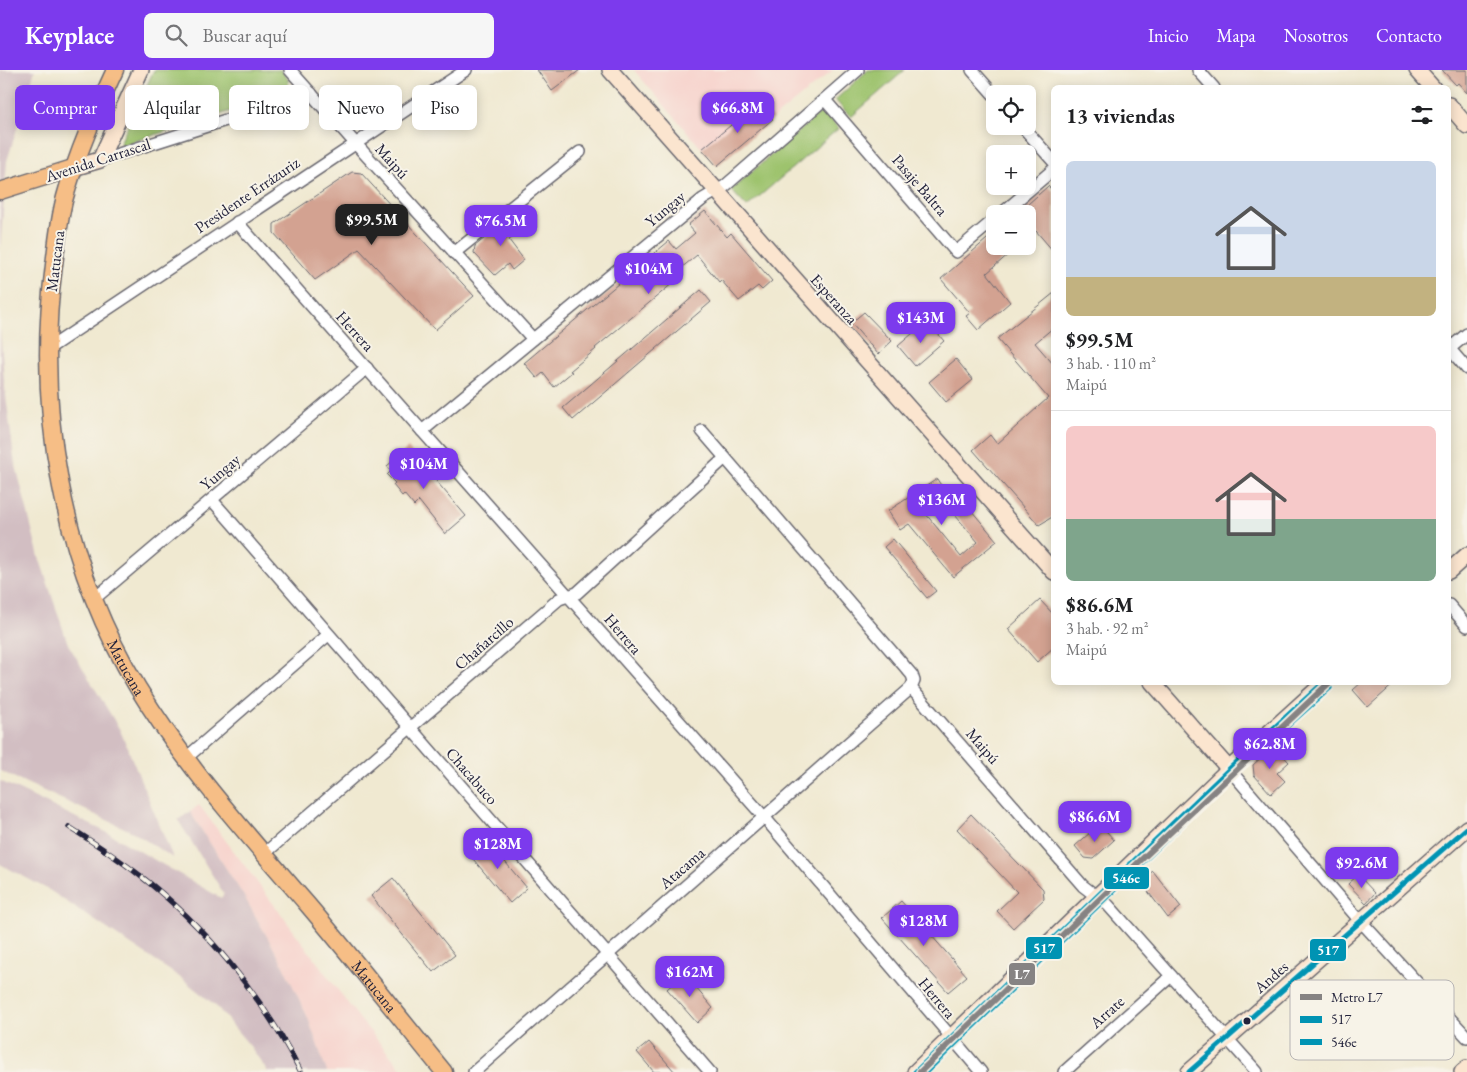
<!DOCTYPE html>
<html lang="es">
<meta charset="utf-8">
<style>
body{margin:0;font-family:"EB Garamond",serif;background:#f6f6f6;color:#202124;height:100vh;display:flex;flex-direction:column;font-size:19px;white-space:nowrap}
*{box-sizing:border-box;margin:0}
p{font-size:16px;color:#757577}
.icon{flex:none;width:28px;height:28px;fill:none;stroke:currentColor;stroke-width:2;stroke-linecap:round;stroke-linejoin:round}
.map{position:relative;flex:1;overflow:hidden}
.sheet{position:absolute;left:1051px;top:15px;width:400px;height:600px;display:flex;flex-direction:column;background:#fff;border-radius:8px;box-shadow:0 2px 12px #0003}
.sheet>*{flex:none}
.hud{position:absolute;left:15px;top:15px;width:475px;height:45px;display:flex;gap:10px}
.tools{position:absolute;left:986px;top:15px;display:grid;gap:10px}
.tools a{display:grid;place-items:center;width:50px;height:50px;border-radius:8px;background:#fff;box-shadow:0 2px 12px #0003;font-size:25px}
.price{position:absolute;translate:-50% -42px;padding:0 11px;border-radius:10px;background:#7c3aed;color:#fff;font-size:16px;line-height:32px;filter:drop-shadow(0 1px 2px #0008)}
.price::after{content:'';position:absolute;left:50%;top:30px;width:15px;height:11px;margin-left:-8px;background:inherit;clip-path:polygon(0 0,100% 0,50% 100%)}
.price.selected{background:#222;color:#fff}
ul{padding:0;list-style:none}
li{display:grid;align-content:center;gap:10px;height:265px;padding:0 15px}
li+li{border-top:1px solid #e0e0e0}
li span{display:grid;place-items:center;height:155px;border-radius:8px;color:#555}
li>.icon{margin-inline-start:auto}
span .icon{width:90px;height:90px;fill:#fffc;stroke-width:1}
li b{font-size:21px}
h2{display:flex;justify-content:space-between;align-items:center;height:60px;padding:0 15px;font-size:21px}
.chip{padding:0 18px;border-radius:8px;background:#fff;box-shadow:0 2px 12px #0003;font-size:18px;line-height:45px}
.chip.selected{background:#7c3aed;color:#fff}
header{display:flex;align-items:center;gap:30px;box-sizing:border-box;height:70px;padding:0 25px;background:#7c3aed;color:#fff}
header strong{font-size:24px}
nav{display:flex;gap:28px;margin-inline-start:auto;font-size:18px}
.search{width:350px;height:45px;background:#f6f6f6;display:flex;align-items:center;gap:12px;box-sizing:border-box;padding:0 18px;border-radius:8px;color:#757577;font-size:19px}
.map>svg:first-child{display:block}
.built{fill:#f7d0ca}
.industrial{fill:#d2bec2}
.green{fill:#9dc36d;stroke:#607254}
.building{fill:#d3a291}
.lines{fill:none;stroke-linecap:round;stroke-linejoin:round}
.street-casing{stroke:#6a6870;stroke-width:14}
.secondary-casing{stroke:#6a6870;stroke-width:18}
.primary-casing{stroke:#6a6870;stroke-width:19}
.street{stroke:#fff;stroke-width:11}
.secondary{stroke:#fbe5cf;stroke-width:15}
.primary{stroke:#f6be86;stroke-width:16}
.rail-casing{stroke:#22223b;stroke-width:5.5}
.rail{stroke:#f7f3e8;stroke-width:4;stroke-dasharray:11;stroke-linecap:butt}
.bus-1-casing{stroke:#f7f3e8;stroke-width:9}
.bus-2-casing{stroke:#f7f3e8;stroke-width:9}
.bus-1{stroke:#0093b3;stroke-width:5}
.bus-2{stroke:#0093b3;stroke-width:5}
.metro-1-casing{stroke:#f7f3e8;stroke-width:10}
.metro-1{stroke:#868383;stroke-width:6}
.bus-dot{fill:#22223b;stroke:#f7f3e8;stroke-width:2}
.labels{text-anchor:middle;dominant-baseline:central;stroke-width:4;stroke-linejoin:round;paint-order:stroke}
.street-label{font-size:16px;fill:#22223b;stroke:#f7f3e8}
.key{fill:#f7f3e8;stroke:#b7b4b4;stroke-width:1}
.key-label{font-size:14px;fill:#22223b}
.line-badge{stroke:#f7f3e8;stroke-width:2}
.badge-label{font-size:14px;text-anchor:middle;font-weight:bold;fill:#fff}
</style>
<header>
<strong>Keyplace</strong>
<div class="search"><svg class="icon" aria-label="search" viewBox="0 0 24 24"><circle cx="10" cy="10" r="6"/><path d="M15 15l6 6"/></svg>Buscar aquí</div>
<nav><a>Inicio</a><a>Mapa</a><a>Nosotros</a><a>Contacto</a></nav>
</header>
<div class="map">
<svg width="1467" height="1002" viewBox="0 0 1467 1002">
<rect width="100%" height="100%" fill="#f7f3e8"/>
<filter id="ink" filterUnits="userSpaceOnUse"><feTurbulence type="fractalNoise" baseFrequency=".02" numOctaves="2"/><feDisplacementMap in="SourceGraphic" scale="10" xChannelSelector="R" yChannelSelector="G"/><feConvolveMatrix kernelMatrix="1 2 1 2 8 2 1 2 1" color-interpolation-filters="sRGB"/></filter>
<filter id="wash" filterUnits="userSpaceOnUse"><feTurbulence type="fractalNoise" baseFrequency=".0096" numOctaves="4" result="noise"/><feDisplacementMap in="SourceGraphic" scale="20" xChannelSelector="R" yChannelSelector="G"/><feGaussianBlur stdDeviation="1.12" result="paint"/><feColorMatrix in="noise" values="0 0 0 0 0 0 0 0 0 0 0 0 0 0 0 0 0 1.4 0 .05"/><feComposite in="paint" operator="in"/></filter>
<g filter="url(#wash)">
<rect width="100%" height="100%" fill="#f0e9d1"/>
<g class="built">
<path d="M634,0H833L773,49L758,32L702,79Z"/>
<path d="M199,735L359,948L404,1002H327L308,948L281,891L245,828L190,742Z"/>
</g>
<g class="industrial">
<path d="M0,0H35L7,91L0,180Z"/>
<path d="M0,257L4,310L14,388L39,487L68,574L120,660L173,788L133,762L0,701Z"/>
<path d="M0,711L108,763L221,828L224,824L178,750L190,742L245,828L281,891L308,948L327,1002H268L250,976L215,935L181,908L49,820L0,794Z"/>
</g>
<g class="green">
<path d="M154,0H281L288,9L289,18L285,23L276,27L122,75L120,73Z"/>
<path d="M868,0H905L851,47L835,30Z"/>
<path d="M822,41L839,58L747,137L731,120Z"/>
</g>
<g id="blocks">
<g class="building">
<path d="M537,0H580L552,21Z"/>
<path d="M1442,0H1467V23L1458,13L1456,15Z"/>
<path d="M759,32L773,49L717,96L702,79Z"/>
<path d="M352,102L361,103L474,226L435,260L359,179L315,210L274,163V154Z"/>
<path d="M1048,116L1054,122V182L1036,161L1028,168V144H1017Z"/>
<path d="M705,141L727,167L731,163L772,211L762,220L758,216L739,231L721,210L719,212L697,185L669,208L673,213L595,278L596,279L570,301L572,302L554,317L543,303L537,308L524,293L669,171L676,179L695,163L688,155Z"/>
<path d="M514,145L525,158L509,170L524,190L512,200L508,194L495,205L474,183L475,176Z"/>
<path d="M995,162V176H1018L987,203L1010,232L978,260L966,246L970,243L941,209Z"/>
<path d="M701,220L711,232L573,350L563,338Z"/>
<path d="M1054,223V257L1035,273L1054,295V446L1039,455L973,380L990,365L997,374L1048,328L997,269Z"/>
<path d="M864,242L892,271L878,284L851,253Z"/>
<path d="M927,251L944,271L915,296L898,276Z"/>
<path d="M956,289L973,310L946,332L929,312Z"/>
<path d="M408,378L466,446L445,464L419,431L414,436L404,424L402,426L393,415L395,413L387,405L391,401L387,396Z"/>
<path d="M937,409L949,428L925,443L961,487L978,472L949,438L961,428L997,471L953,507L909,454L900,460L888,441Z"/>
<path d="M893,469L936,521L927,528L884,477Z"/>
<path d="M1040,530L1054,545V577L1037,592L1008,559Z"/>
<path d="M1362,612H1396L1368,637L1353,620Z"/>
<path d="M1274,676L1289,692L1277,703L1285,711L1271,724L1254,705L1253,695Z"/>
<path d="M971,744L1043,819L1044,829L1013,858L997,841L1017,822L957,759Z"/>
<path d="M1100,754L1114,770L1093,789L1085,788L1075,776Z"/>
<path d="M485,768L527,818L510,833L468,783Z"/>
<path d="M1153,801L1181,837L1168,848L1140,811Z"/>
<path d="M1358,805L1375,823L1366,833L1348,814Z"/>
<path d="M393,808L455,885L433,902L371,826Z"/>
<path d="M901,831L967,906L948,922L882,848Z"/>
<path d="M684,904L713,938L697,953L667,919Z"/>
<path d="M649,972L675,1002H654L637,982Z"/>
</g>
</g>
</g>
<g filter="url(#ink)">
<use href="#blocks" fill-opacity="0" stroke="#6a6870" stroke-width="1"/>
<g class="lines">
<defs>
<g id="street">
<path d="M290,0L355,73L533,269"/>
<path d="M972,0L995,26"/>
<path d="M1198,0L1214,18"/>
<path d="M825,30L956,182L995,149"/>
<path d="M1022,56L1054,92"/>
<path d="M100,90L311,23"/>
<path d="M1001,144L1054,99"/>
<path d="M237,152L764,747L981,1002"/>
<path d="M454,183L580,82"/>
<path d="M1449,278L1467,299"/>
<path d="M48,279L466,0"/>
<path d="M1449,279L1467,264"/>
<path d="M422,361L703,129L725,116L858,0"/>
<path d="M212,430L710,1002"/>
<path d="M94,529L367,298"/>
<path d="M1449,535L1467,556"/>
<path d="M911,618L1083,816L1108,835L1257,1002"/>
<path d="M185,689L328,565"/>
<path d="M1229,699L1355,845L1467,967"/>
<path d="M264,784L559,529L577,523L725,388"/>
<path d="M474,1002L911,618L914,611L912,605L702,361"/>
<path d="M1064,1002L1171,906"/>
</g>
<g id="secondary">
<path d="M610,0L1054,502"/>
<path d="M1417,0L1433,18"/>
<path d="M1449,35L1467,56"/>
<path d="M73,98L100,90L141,0"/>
<path d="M1449,501L1467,485"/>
<path d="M1152,612L1229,699"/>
<path d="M915,1002L1229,699L1325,612"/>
<path d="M1189,1002L1467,758"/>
<path d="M1462,1002L1467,998"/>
</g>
<g id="primary">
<path id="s1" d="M115,0C96,41 77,83 65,127C59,149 57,172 54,195C35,339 62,493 138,618C186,697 247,764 307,834C354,889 398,946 444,1002"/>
<path d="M0,121L73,98"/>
</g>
</defs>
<use href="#street" class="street-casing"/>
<use href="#secondary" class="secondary-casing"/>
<use href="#primary" class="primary-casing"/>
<use href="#street" class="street"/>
<use href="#secondary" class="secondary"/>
<use href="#primary" class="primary"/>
<defs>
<path id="rail" d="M69,757C93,772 116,787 138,804C206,856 262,926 301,1002"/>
</defs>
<use href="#rail" class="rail-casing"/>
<use href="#rail" class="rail"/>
<defs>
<g id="bus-1">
<path d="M915,1002L1229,699L1324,612"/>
<path d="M1189,1002L1467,758"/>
</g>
<path id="bus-2" d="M926,1002L1234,704L1330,618"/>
</defs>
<use href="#bus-1" class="bus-1-casing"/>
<use href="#bus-2" class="bus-2-casing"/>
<use href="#bus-1" class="bus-1"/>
<use href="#bus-2" class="bus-2"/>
<defs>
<path id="metro-1" d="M920,1002L1107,822L1330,612"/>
</defs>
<use href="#metro-1" class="metro-1-casing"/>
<use href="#metro-1" class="metro-1"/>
</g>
</g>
<circle class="bus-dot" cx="1247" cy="951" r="4.5"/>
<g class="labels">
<g class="street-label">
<text transform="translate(98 90) rotate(-18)">Avenida Carrascal</text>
<text transform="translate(392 91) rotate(48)">Maipú</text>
<text transform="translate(920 115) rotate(49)">Pasaje Baltra</text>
<text transform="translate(247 125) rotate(-34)">Presidente Errázuriz</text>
<text transform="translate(665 139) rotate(-40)">Yungay</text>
<text transform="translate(55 191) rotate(-83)">Matucana</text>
<text transform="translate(834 229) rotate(48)">Esperanza</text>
<text transform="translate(355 261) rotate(48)">Herrera</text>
<text transform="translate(220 402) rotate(-40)">Yungay</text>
<text transform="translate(623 564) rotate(49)">Herrera</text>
<text transform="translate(484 573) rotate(-41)">Chañarcillo</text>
<text stroke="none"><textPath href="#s1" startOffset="621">Matucana</textPath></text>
<text transform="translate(983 676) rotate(49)">Maipú</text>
<text transform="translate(472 706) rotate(49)">Chacabuco</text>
<text transform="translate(682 798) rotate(-41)">Atacama</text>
<text transform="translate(1271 907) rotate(-41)">Andes</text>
<text stroke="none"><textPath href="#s1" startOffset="1026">Matucana</textPath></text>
<text transform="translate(937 928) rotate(50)">Herrera</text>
<text transform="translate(1107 942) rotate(-42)">Arrate</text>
</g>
</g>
<rect x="1290" y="910" width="164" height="80" rx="8" class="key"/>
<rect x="1300" y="924" width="22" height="6" fill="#868383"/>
<rect x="1300" y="946" width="22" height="7" fill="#0093b3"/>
<rect x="1300" y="969" width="22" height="6" fill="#0093b3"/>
<g class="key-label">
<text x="1331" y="932">Metro L7</text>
<text x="1331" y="954">517</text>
<text x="1331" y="977">546e</text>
</g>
<g class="line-badge">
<rect x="1103" y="796" width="47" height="24" rx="5" fill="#0093b3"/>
<rect x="1025" y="866" width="38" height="24" rx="5" fill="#0093b3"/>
<rect x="1309" y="868" width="38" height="24" rx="5" fill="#0093b3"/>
<rect x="1008" y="892" width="28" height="24" rx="5" fill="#868383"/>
</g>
<g class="badge-label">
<text x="1126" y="813">546e</text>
<text x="1044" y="883">517</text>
<text x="1328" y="885">517</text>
<text x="1022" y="909">L7</text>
</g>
</svg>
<div class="tools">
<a><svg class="icon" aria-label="locate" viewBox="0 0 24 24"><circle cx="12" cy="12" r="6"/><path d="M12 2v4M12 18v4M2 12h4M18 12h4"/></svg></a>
<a>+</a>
<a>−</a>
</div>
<b class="price" style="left:738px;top:64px">$66.8M</b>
<b class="price selected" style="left:372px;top:176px">$99.5M</b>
<b class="price" style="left:501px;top:177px">$76.5M</b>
<b class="price" style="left:649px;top:225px">$104M</b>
<b class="price" style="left:921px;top:274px">$143M</b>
<b class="price" style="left:424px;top:420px">$104M</b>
<b class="price" style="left:942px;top:456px">$136M</b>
<b class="price" style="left:1270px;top:700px">$62.8M</b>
<b class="price" style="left:1095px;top:773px">$86.6M</b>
<b class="price" style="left:498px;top:800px">$128M</b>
<b class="price" style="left:1362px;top:819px">$92.6M</b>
<b class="price" style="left:924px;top:877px">$128M</b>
<b class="price" style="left:690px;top:928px">$162M</b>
<div class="hud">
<a class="chip selected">Comprar</a>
<a class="chip">Alquilar</a>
<a class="chip">Filtros</a>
<a class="chip">Nuevo</a>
<a class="chip">Piso</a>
</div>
<section class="sheet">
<h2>13 viviendas<svg class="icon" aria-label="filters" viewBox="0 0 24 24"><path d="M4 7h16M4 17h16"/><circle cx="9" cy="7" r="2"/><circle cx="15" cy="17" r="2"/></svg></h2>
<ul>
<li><span style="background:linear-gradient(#c9d6e8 75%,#c2b280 0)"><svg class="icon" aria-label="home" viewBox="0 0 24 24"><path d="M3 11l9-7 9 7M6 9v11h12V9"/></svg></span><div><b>$99.5M</b><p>3 hab. · 110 m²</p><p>Maipú</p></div></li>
<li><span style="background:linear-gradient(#f6c9c9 60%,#7fa58c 0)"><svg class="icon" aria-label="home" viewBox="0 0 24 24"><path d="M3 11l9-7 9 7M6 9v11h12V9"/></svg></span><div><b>$86.6M</b><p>3 hab. · 92 m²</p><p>Maipú</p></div></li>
</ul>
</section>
</div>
